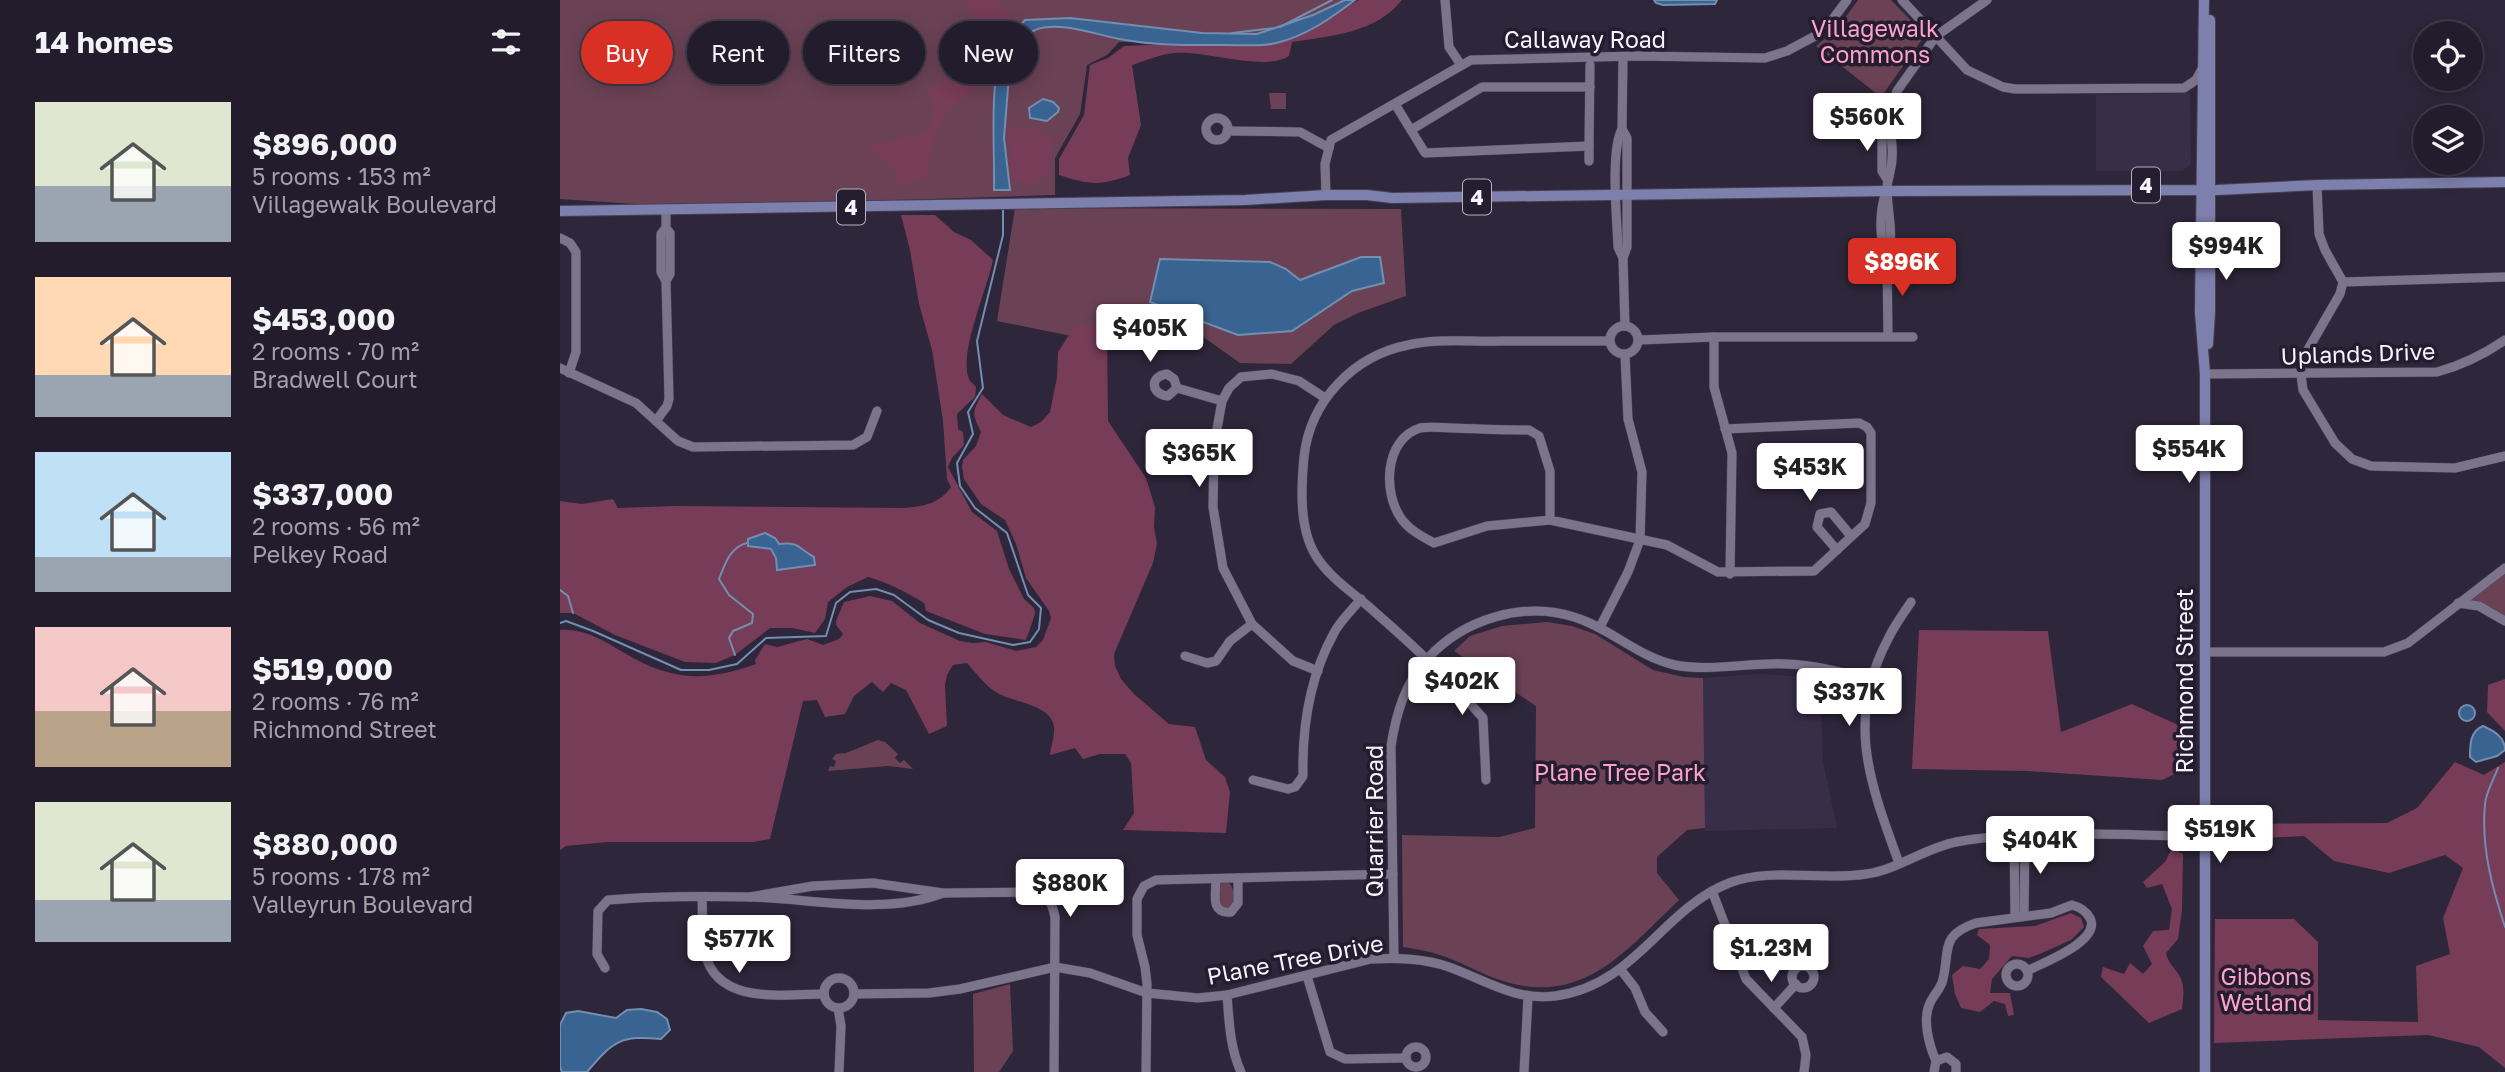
<!DOCTYPE html>
<meta charset="utf-8">
<style>
body{margin:0;font-family:"Golos Text",sans-serif;background:#2e2938;color:#f1f3f6;height:100vh;display:flex;flex-direction:column;font-size:26px;white-space:nowrap}
*{box-sizing:border-box;margin:0}
p{font-size:23px;color:#a2a1a9}
.icon{flex:none;width:38px;height:38px;fill:none;stroke:currentColor;stroke-width:2;stroke-linecap:round;stroke-linejoin:round}
.map{position:relative;flex:1;overflow:hidden}
.drawer{display:flex;flex-direction:column;background:#221c2c;width:560px}
.drawer>*{flex:none}
.guide{position:absolute;left:21px;top:21px;width:665px;height:63px;display:flex;gap:14px}
.tools{position:absolute;left:1853px;top:21px;display:grid;gap:14px}
.tools a{display:grid;place-items:center;width:70px;height:70px;border-radius:50%;background:#221c2c;box-shadow:0 4px 18px #0003,0 0 0 2px #3f3a48;font-size:35px}
.price{position:absolute;translate:-50% -60px;padding:0 16px;border-radius:7px;background:#fff;color:#222;font-size:23px;line-height:46px;filter:drop-shadow(0 2px 4px #0008)}
.price::after{content:'';position:absolute;left:50%;top:42px;width:21px;height:16px;margin-left:-10px;background:inherit;clip-path:polygon(0 0,100% 0,50% 100%)}
.price.selected{background:#d93025;color:#fff}
ul{padding:0;list-style:none}
li{display:flex;align-items:center;gap:21px;height:175px;padding:0 35px}
li span{display:grid;place-items:center;flex:none;width:196px;height:140px;border-radius:0px;color:#555}
li>.icon{margin-inline-start:auto}
span .icon{width:84px;height:84px;fill:#fffc;stroke-width:1}
li b{font-size:30px}
h2{display:flex;justify-content:space-between;align-items:center;height:84px;padding:0 35px;font-size:30px}
.tag{padding:0 24px;border-radius:32px;background:#221c2c;box-shadow:0 4px 18px #0003,0 0 0 2px #3f3a48;font-size:24px;line-height:63px}
.tag.selected{background:#d93025;color:#fff}
main{display:flex;flex:1;min-height:0}
.map>svg:first-child{display:block}
.built{fill:#382e48}
.green{fill:#6b4255}
.forest{fill:#773c58}
.water{fill:#396391;stroke:#728eb1;stroke-width:2}
.lines{fill:none;stroke-linecap:round;stroke-linejoin:round}
.stream{stroke:#728eb1;stroke-width:2}
.minor-casing{stroke:#474151;stroke-width:10}
.major-casing{stroke:#474151;stroke-width:12}
.minor{stroke:#7c748b;stroke-width:9}
.major{stroke:#7d7fad;stroke-width:10}
.labels{text-anchor:middle;dominant-baseline:central;stroke-width:7;stroke-linejoin:round;paint-order:stroke}
.shield{fill:#241c2f;stroke:#b7b2bf;stroke-width:2}
.shield-label{font-size:21px;font-weight:bold;fill:#f6f3fd}
.park-label{font-size:23px;fill:#fda2cb;stroke:#241c2f}
.street-label{font-size:23px;fill:#f6f3fd;stroke:#241c2f}
</style>
<main>
<section class="drawer">
<h2>14 homes<svg class="icon" aria-label="filters" viewBox="0 0 24 24"><path d="M4 7h16M4 17h16"/><circle cx="9" cy="7" r="2"/><circle cx="15" cy="17" r="2"/></svg></h2>
<ul>
<li><span style="background:linear-gradient(#dfe7d0 60%,#9aa5b1 0)"><svg class="icon" aria-label="home" viewBox="0 0 24 24"><path d="M3 11l9-7 9 7M6 9v11h12V9"/></svg></span><div><b>$896,000</b><p>5 rooms · 153 m²</p><p>Villagewalk Boulevard</p></div></li>
<li><span style="background:linear-gradient(#ffd9b3 70%,#9aa5b1 0)"><svg class="icon" aria-label="home" viewBox="0 0 24 24"><path d="M3 11l9-7 9 7M6 9v11h12V9"/></svg></span><div><b>$453,000</b><p>2 rooms · 70 m²</p><p>Bradwell Court</p></div></li>
<li><span style="background:linear-gradient(#bfe0f5 75%,#9aa5b1 0)"><svg class="icon" aria-label="home" viewBox="0 0 24 24"><path d="M3 11l9-7 9 7M6 9v11h12V9"/></svg></span><div><b>$337,000</b><p>2 rooms · 56 m²</p><p>Pelkey Road</p></div></li>
<li><span style="background:linear-gradient(#f6c9c9 60%,#b9a48a 0)"><svg class="icon" aria-label="home" viewBox="0 0 24 24"><path d="M3 11l9-7 9 7M6 9v11h12V9"/></svg></span><div><b>$519,000</b><p>2 rooms · 76 m²</p><p>Richmond Street</p></div></li>
<li><span style="background:linear-gradient(#dfe7d0 70%,#9aa5b1 0)"><svg class="icon" aria-label="home" viewBox="0 0 24 24"><path d="M3 11l9-7 9 7M6 9v11h12V9"/></svg></span><div><b>$880,000</b><p>5 rooms · 178 m²</p><p>Valleyrun Boulevard</p></div></li>
</ul>
</section>
<div class="map">
<svg width="1945" height="1072" viewBox="0 0 1945 1072">
<rect width="100%" height="100%" fill="#2e263a"/>
<g class="built">
<path d="M1630,93L1631,164L1622,171H1536V95Z"/>
<path d="M1200,674L1260,678L1263,761L1277,828L1145,831L1143,678Z"/>
</g>
<g class="green">
<path d="M0,0H794L712,37L559,42L547,55L527,65L520,114L495,158V195L119,207L0,199Z"/>
<path d="M1298,0H1331L1365,35L1321,97L1256,46L1278,28Z"/>
<path d="M709,93H726V109H711Z"/>
<path d="M455,208L841,209L846,296L798,313L774,325L731,364L680,363L642,336L577,331L556,345L437,321Z"/>
<path d="M1945,572V618L1926,605L1913,602L1911,599Z"/>
<path d="M987,622L1012,626L1035,634L1093,670L1124,677L1143,678L1145,828L1127,830L1097,857V873L1119,900C1063,953 1021,1010 934,978C916,971 899,961 880,955C868,951 855,949 843,947L842,835L939,837L975,828L976,706L894,651L910,636L942,626Z"/>
<path d="M318,740L325,742L338,754L335,758L340,763L344,760L353,769L328,766L268,771L270,766L274,767L276,761L272,759L276,754L286,753Z"/>
<path d="M663,882L669,883C675,888 675,902 671,909H662C658,901 657,889 663,882Z"/>
<path d="M450,984L453,1051L439,1072H414L413,994Z"/>
</g>
<g class="forest">
<path d="M406,0H437L454,20L450,33L434,50L422,83L388,110L378,128L373,140L367,177L335,186L337,173L326,161L306,147L357,135L371,127L374,105L366,91L380,84L404,58L415,28V20Z"/>
<path d="M799,0H842C816,33 771,36 732,42L729,56C705,72 645,50 615,53C600,54 585,61 572,65L581,125L568,158L570,175C541,186 529,185 499,175V159L524,115L530,65L548,58L564,46L713,40L746,27Z"/>
<path d="M448,126L480,130L493,140L489,172L470,185L452,179Z"/>
<path d="M341,215H375L394,232L411,240L433,260C428,287 398,354 409,379C410,382 414,384 416,387L415,397L397,414L398,429L403,432L404,445L392,458L388,467L412,512L437,531L449,569L464,599L474,608L475,614L466,640L425,634L366,611L364,603C346,592 329,583 308,577L287,587L268,602L265,619L255,633L232,628H210L175,655L156,663L125,662L55,635L13,613H0V501L22,504L53,499L58,508L115,506L345,508C364,506 379,504 391,487L387,479L383,421L372,350L359,304L350,250Z"/>
<path d="M516,324L538,326L547,338L548,421L586,478L595,507L594,527L597,544L593,563L554,654L555,666L561,679L574,694L609,724L635,727L646,760L665,777L670,792L666,833L563,830L574,813L571,763L565,754H540L523,759L515,748L490,755C491,746 495,735 494,727C492,705 454,702 439,694C426,687 417,674 407,663L393,665L387,675L385,685L387,726L369,734L346,690L331,683L323,692L312,682L294,696L285,714L265,717L257,700L243,701L210,839L193,842H48L6,846L0,850V630C29,628 51,646 75,659C119,682 150,680 196,664L195,660L205,644L217,647L247,639L263,645L279,639L283,634L276,625V621L284,602L310,596L332,601L360,623L400,641L413,643L426,642L456,651L476,647L483,640L491,618L489,611L466,578L456,544L445,520L421,504L404,479L402,467L403,460L416,446L421,432C412,413 412,413 422,394L443,415L471,427L481,422L490,412L497,377L498,352Z"/>
<path d="M1359,630L1488,631L1501,732L1572,704L1627,729L1630,767L1602,780L1467,771L1352,769Z"/>
<path d="M1945,679V731L1927,712L1928,685Z"/>
<path d="M1895,762L1924,775L1945,762V1068L1919,1047L1868,1035L1654,1043L1655,919H1734L1758,942V1020L1858,1022L1856,966L1890,954L1883,918L1903,868L1885,855L1829,873L1774,861L1744,836L1705,838L1653,836L1654,824L1827,823L1857,808Z"/>
<path d="M1612,848L1623,854L1622,910L1618,939L1606,953C1608,964 1617,969 1621,979C1625,988 1623,1000 1622,1009L1589,1023L1541,977L1543,967L1564,974L1570,963L1583,974L1592,964L1583,946L1593,931L1609,930L1612,909L1602,884L1587,888L1583,882L1605,862Z"/>
<path d="M1511,913L1521,918L1524,927L1511,940L1482,953L1469,958L1452,956L1432,979L1430,993H1450L1454,1015L1448,1016L1445,1004L1434,1001L1420,1012L1401,1008L1395,994L1392,975L1403,966L1420,969L1429,959L1430,945L1417,935L1419,929L1475,926Z"/>
</g>
<g class="water">
<path d="M785,0H795C771,18 749,34 720,42C704,47 684,45 667,45C633,45 598,46 565,40C539,36 501,20 475,30C461,36 454,49 450,63L444,138L450,190H434C435,152 429,85 442,50C446,38 457,29 465,20L510,18L642,33L697,34L753,15Z"/>
<path d="M1094,0H1157L1155,4L1103,5L1096,3Z"/>
<path d="M483,99L493,102L499,108L498,112L487,121L470,118L469,108Z"/>
<path d="M801,257H820L824,283L792,291L732,331L678,335L590,302L600,259L710,262L726,269L740,280Z"/>
<path d="M205,533L215,538L219,544C239,541 239,549 254,557L255,565L217,570L216,558L211,549L188,546V539Z"/>
<circle cx="1907" cy="713" r="8"/>
<path d="M1923,726C1934,731 1945,737 1945,750L1937,756L1916,762L1910,757C1910,745 1910,731 1923,726Z"/>
<path d="M81,1009L97,1012L107,1019L110,1030L101,1039C61,1035 53,1041 27,1072H2L0,1067V1025L6,1013L18,1011L56,1018L67,1010Z"/>
</g>
<g class="lines">
<g class="stream">
<path d="M720,27L772,0"/>
<path d="M672,33L715,28"/>
<path d="M0,590L8,596L13,613"/>
<path d="M0,623L6,621L33,631L121,670H149L177,664L206,638L266,636L276,603L290,592L316,589L334,595L368,620L399,633L453,645L470,642L479,629L481,608L468,595L447,533L415,508L400,486L397,463L413,434L408,412L423,388L417,341L443,235V208"/>
<path d="M175,655L169,638L173,631L192,623L193,614L169,595L159,579C165,564 170,547 187,543"/>
<path d="M1938,768C1934,779 1926,792 1925,804C1921,847 1932,887 1945,927"/>
</g>
<defs>
<g id="minor">
<path d="M885,0L889,47L901,65"/>
<path d="M1342,0L1407,70L1443,87L1455,89L1624,88L1636,80L1642,69"/>
<path d="M1063,56L1062,129C1050,151 1057,220 1058,247L1063,258"/>
<path d="M835,104L865,153L1029,146L1030,65"/>
<circle cx="657" cy="129" r="11"/>
<path d="M1328,123C1332,138 1334,157 1330,172C1329,178 1327,182 1327,188C1327,211 1335,236 1327,259L1328,336"/>
<path d="M1062,129L1067,138V247L1063,258L1065,326"/>
<path d="M851,130L922,87H1030"/>
<path d="M667,131L740,132L769,148"/>
<path d="M1029,146V161"/>
<path d="M1327,179L1322,171V137L1337,91L1376,36L1427,0"/>
<path d="M1757,185L1759,234L1765,250L1783,282L1780,294L1743,358L1741,375L1743,390L1775,443L1792,459L1811,466L1895,468L1945,456"/>
<path d="M1326,192C1319,212 1319,239 1327,259"/>
<path d="M766,195L765,164L771,140L911,60L1078,56L1205,58L1227,51L1255,36L1270,23L1287,0"/>
<path d="M106,210V228L110,233V274L106,281"/>
<path d="M0,238L10,243L16,252V352L9,373"/>
<path d="M1783,282L1945,277"/>
<circle cx="1064" cy="340" r="14"/>
<path d="M1154,337V387L1172,453L1170,574"/>
<path d="M1079,340L1154,337H1353"/>
<path d="M0,368L76,403L118,441L133,447L293,445L307,437L317,411"/>
<path d="M1645,374L1877,372C1903,365 1923,355 1945,340"/>
<path d="M617,388L608,396C591,395 589,376 607,374L614,379L617,388L662,401"/>
<path d="M96,421L107,406L109,399L106,281L101,272V234L106,228"/>
<path d="M990,520V471L979,436L969,430C944,430 918,429 893,428C883,428 870,426 860,428C824,439 822,495 843,521C851,531 863,537 874,543L927,526L990,520L1107,545L1158,572L1254,571L1305,524L1311,503V433L1307,427L1299,423L1165,429"/>
<path d="M1277,550L1257,527L1260,514L1271,512L1291,536"/>
<path d="M1898,603L1919,606L1945,621"/>
<path d="M1040,627L1068,572L1080,540L1082,472L1068,419L1065,355"/>
<path d="M1645,652H1824L1848,643L1945,568"/>
<path d="M625,656L647,663L656,661L670,641L692,624"/>
<path d="M758,671L733,661L692,624L663,568L653,507L654,446L662,401L669,388L681,377L712,374L739,381L765,398"/>
<path d="M693,780L728,789L735,787L743,776C742,727 749,678 774,633C780,621 792,610 801,599"/>
<path d="M926,780L923,718C890,680 855,647 817,614C797,595 771,580 756,556C739,529 741,488 744,457C750,401 793,356 848,345C878,338 913,342 943,341C979,341 1014,341 1049,341"/>
<path d="M1454,836L1455,917"/>
<path d="M1339,863C1310,783 1285,720 1328,639C1334,626 1343,614 1351,602"/>
<path d="M656,879C656,894 650,914 671,912L678,903V878"/>
<path d="M1152,891L1186,979L1242,1037L1246,1055L1244,1072"/>
<path d="M190,897L253,886L313,883L383,893L477,892C490,898 492,903 495,917L494,1072"/>
<path d="M142,898C143,916 141,936 145,953C157,1006 224,994 264,994"/>
<path d="M1464,916L1465,835"/>
<path d="M834,958L831,746C836,714 845,682 868,658C904,619 963,601 1014,617C1050,628 1078,657 1115,665C1150,672 1191,662 1227,664C1256,665 1283,673 1311,680"/>
<circle cx="1457" cy="975" r="11"/>
<circle cx="1243" cy="977" r="11"/>
<path d="M45,968L37,954L38,911L48,900C95,896 143,896 189,897C250,898 324,916 383,893"/>
<path d="M1061,970L1075,988L1085,1012L1103,1032"/>
<path d="M747,976L770,1052L785,1059L846,1058"/>
<circle cx="279" cy="993" r="15"/>
<path d="M294,994L369,993L400,989L495,967L530,973L587,993L638,998L667,995L811,959C838,958 863,958 889,967C925,980 955,1001 995,996C1076,985 1101,910 1169,883C1210,867 1263,881 1306,874C1337,870 1365,848 1396,842C1474,828 1565,836 1645,836"/>
<path d="M667,995C669,1021 670,1048 681,1072"/>
<path d="M278,1008L281,1026L279,1072"/>
<path d="M1214,1008L1236,984"/>
<circle cx="856" cy="1057" r="10"/>
<path d="M1376,1061C1369,1045 1362,1019 1370,1003C1374,994 1381,989 1383,979C1390,950 1380,935 1416,923L1491,913L1512,905C1520,907 1526,911 1530,918C1542,941 1482,963 1467,971"/>
<path d="M586,1072L587,984L585,967L577,935V899L584,886L596,880L833,874"/>
<path d="M964,1072L968,997"/>
<path d="M1374,1072L1376,1061L1387,1057L1396,1064V1072"/>
</g>
<g id="major">
<path d="M1644,0L1640,312L1645,374V1072"/>
<path d="M0,211L685,200L766,195H807L832,198L1327,191L1657,190L1757,185L1945,182"/>
<path d="M1648,344L1650,312V20"/>
</g>
</defs>
<use href="#minor" class="minor-casing"/>
<use href="#major" class="major-casing"/>
<use href="#minor" class="minor"/>
<use href="#major" class="major"/>
</g>
<g class="labels">
<g class="shield">
<rect x="1572" y="167.5" width="28" height="35" rx="5"/>
<rect x="903" y="179.5" width="28" height="35" rx="5"/>
<rect x="277" y="189.5" width="28" height="35" rx="5"/>
</g>
<g class="shield-label">
<text x="1586" y="185">4</text>
<text x="917" y="197">4</text>
<text x="291" y="207">4</text>
</g>
<g class="park-label">
<text x="1315" y="28">Villagewalk<tspan x="1315" dy="26">Commons</tspan></text>
<text x="1060" y="772">Plane Tree Park</text>
<text x="1706" y="976">Gibbons<tspan x="1706" dy="26">Wetland</tspan></text>
</g>
<g class="street-label">
<text x="1025" y="39">Callaway Road</text>
<text transform="translate(1798 353) rotate(-2)">Uplands Drive</text>
<text transform="translate(1624 681) rotate(-90)">Richmond Street</text>
<text transform="translate(814 821) rotate(-90)">Quarrier Road</text>
<text transform="translate(735 959) rotate(-11)">Plane Tree Drive</text>
</g>
</g>
</svg>
<div class="tools">
<a><svg class="icon" aria-label="locate" viewBox="0 0 24 24"><circle cx="12" cy="12" r="6"/><path d="M12 2v4M12 18v4M2 12h4M18 12h4"/></svg></a>
<a><svg class="icon" aria-label="layers" viewBox="0 0 24 24"><path d="M12 4l9 5-9 5-9-5zM3 14l9 5 9-5"/></svg></a>
</div>
<b class="price" style="left:1307px;top:153px">$560K</b>
<b class="price" style="left:1666px;top:282px">$994K</b>
<b class="price selected" style="left:1342px;top:298px">$896K</b>
<b class="price" style="left:590px;top:364px">$405K</b>
<b class="price" style="left:1629px;top:485px">$554K</b>
<b class="price" style="left:639px;top:489px">$365K</b>
<b class="price" style="left:1250px;top:503px">$453K</b>
<b class="price" style="left:902px;top:717px">$402K</b>
<b class="price" style="left:1289px;top:728px">$337K</b>
<b class="price" style="left:1660px;top:865px">$519K</b>
<b class="price" style="left:1480px;top:876px">$404K</b>
<b class="price" style="left:510px;top:919px">$880K</b>
<b class="price" style="left:179px;top:975px">$577K</b>
<b class="price" style="left:1211px;top:984px">$1.23M</b>
<div class="guide">
<a class="tag selected">Buy</a>
<a class="tag">Rent</a>
<a class="tag">Filters</a>
<a class="tag">New</a>
</div>
</div>
</main>
